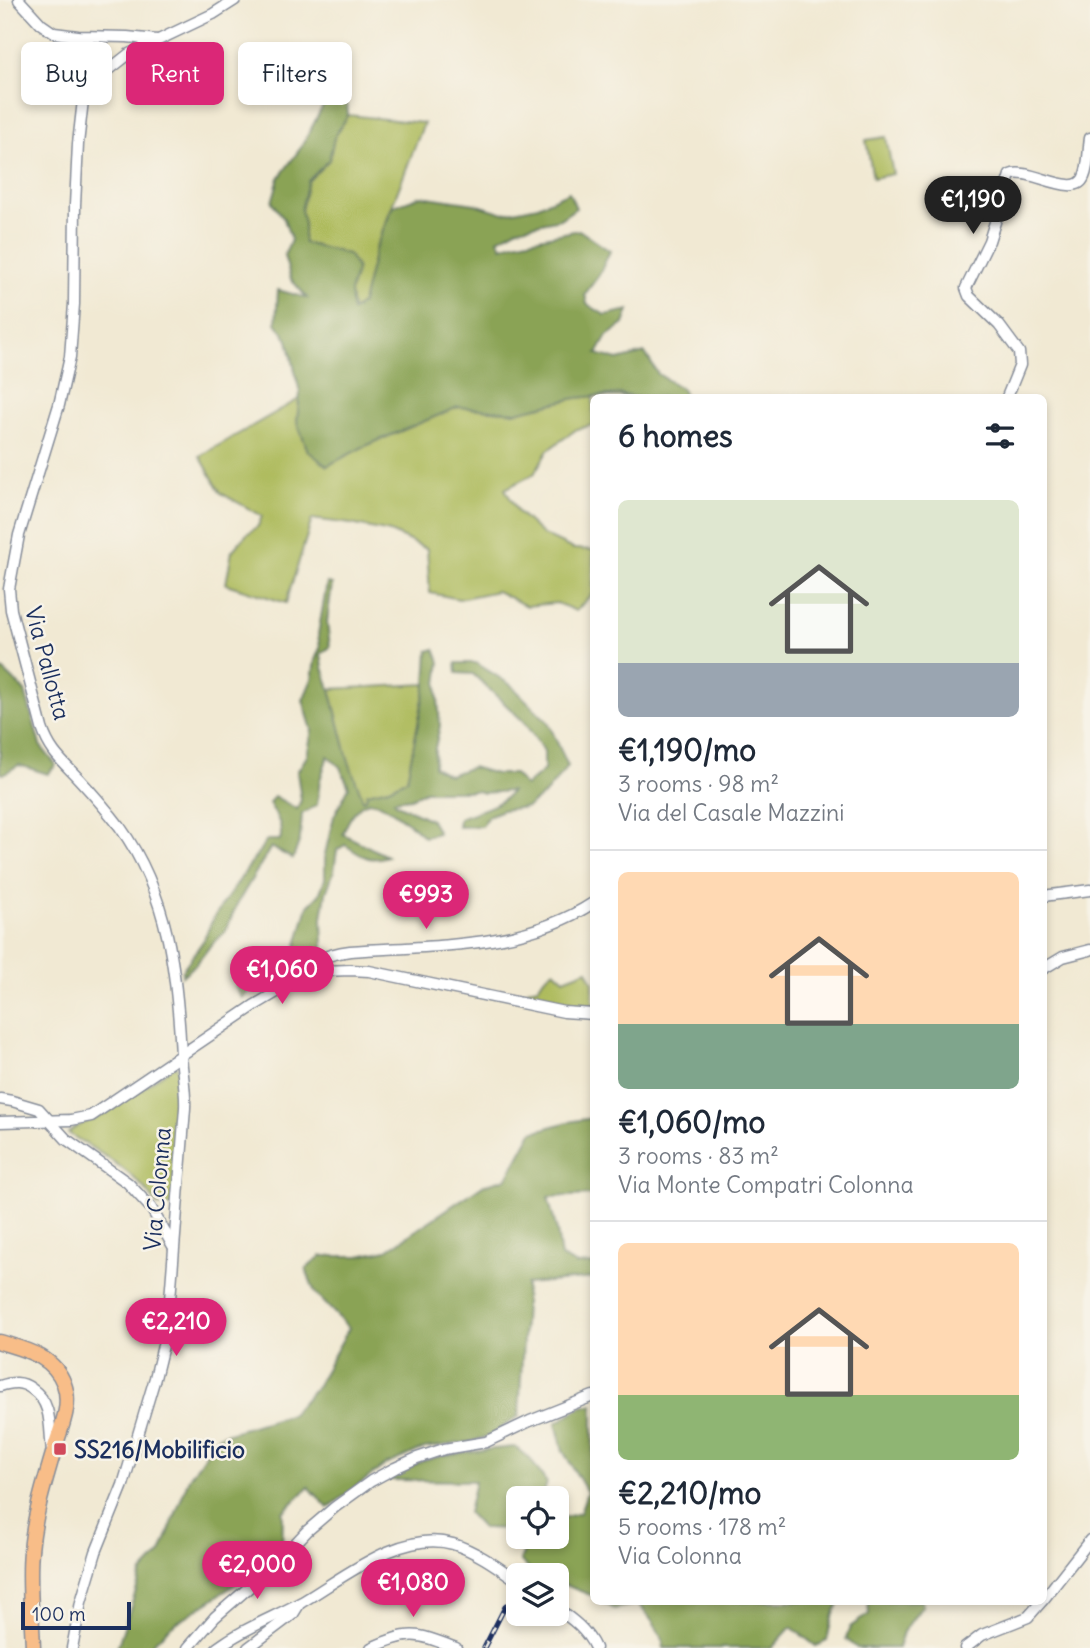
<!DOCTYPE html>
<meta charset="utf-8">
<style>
body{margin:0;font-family:Delius,sans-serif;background:#f2f2f3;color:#1f2937;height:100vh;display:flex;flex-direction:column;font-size:26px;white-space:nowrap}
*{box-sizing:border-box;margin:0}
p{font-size:23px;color:#747a83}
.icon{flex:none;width:38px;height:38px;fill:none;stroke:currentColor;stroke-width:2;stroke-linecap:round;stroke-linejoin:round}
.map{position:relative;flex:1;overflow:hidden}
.drawer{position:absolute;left:590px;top:394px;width:457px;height:1211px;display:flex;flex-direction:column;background:#fff;border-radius:10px;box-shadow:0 4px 10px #0003}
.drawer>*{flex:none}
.banner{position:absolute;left:21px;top:42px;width:464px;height:63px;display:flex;gap:14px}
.buttons{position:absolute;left:506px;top:1486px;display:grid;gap:14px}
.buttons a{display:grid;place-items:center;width:63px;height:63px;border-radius:10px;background:#fff;box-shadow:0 4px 10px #0003;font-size:35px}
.scale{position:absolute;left:21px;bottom:18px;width:110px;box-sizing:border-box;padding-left:7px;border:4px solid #1b2f5e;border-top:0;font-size:19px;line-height:24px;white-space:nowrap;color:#1b2f5e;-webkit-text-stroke:5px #f7f3e8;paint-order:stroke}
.price{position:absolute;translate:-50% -60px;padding:0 16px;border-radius:24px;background:#db2777;color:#fff;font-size:23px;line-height:46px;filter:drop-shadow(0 2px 4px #0008)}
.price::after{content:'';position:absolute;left:50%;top:42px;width:21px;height:16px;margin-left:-10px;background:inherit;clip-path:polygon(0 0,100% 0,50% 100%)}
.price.current{background:#222;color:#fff}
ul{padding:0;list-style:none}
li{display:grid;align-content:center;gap:14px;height:371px;padding:0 28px}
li+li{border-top:2px solid #e0e1e3}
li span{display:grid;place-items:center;height:217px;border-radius:10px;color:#555}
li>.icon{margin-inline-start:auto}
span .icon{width:126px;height:126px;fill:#fffc;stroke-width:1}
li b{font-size:30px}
h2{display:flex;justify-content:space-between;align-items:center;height:84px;padding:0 28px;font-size:30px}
.pill{padding:0 24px;border-radius:10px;background:#fff;box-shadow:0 4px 10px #0003;font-size:24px;line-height:63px}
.pill.current{background:#db2777;color:#fff}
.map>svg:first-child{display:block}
.green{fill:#aebb5d;stroke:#64755e;stroke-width:2}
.forest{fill:#8aa354;stroke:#526959;stroke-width:2}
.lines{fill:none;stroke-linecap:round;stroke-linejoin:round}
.minor-casing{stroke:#868c98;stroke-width:13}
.major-casing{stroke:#868c98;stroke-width:17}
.minor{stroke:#fff;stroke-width:10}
.major{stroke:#f8bd88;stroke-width:14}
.rail-casing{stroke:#1b2f5e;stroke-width:5}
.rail{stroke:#f7f3e8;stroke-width:2.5;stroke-dasharray:8;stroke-linecap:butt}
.poi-dot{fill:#d1495b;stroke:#f7f3e8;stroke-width:2.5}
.labels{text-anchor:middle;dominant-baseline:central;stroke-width:5;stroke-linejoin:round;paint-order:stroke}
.street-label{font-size:23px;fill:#1b2f5e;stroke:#f7f3e8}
.poi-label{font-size:23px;font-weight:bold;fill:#1b2f5e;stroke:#f7f3e8;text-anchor:start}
</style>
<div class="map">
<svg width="1090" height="1648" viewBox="0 0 1090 1648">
<rect width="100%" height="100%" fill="#f7f3e8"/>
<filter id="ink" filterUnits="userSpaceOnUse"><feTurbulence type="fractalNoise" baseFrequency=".0143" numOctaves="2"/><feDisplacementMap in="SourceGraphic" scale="14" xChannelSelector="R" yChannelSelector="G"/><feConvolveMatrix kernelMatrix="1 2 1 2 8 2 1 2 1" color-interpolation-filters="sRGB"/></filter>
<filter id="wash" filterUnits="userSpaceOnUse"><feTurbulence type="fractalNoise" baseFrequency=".00686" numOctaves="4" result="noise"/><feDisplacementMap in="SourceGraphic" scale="28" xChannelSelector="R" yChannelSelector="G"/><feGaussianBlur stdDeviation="1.57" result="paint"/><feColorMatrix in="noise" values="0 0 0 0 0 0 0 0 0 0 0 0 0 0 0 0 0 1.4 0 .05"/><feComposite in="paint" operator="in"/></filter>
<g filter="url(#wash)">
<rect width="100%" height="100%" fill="#f1e9d3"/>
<g class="green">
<path d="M348,115L424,123L375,250L362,303L352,311L350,292L357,268L348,254L304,243V224L301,210L308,181L329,160L334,138Z"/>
<path d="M886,137L893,174L873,178L866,140Z"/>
<path d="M619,394L633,397H593V425L577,429L548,450L534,474L505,489L518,512L543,535L573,549L593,550V593L576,611L557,603L526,606L497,591L459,599L430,593L427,549L390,532L351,524L312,519L286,603L226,584L232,551L246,535L258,526L262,516L221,493L200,456L299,399L297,422L308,451L327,465L363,447L458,407L516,412L576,398Z"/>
<path d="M426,684L407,779L389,788L367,793L366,799L363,800L360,797L348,759L330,689Z"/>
<path d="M554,970L564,979L587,970L593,982V1009L555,1005L524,998L529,989L538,987L544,978Z"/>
<path d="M175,1065L178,1069L182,1084L174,1206L157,1205C136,1172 101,1154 68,1133C80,1123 89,1122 102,1115C127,1100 151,1082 175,1065Z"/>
</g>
<g class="forest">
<path d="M339,84L346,92L348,115L334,138L329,160L308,181L301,210L304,224V243L348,254L357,268L350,292L352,311L362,303L375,250L393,206L421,196L475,204L504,213L538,206L569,192L576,208L560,219L518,228L498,239L502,247L514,243L579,230L610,251L599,275L585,294L587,304L605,315L629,310L624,324L607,336L597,354L618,360L645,353L658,374L682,389L686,397H633L619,394L576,398L516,412L458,407L363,447L327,466L308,451L297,422L300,393L288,340L276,323L278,290L307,298L291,279L284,256L291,240L284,219L272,202L279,178L302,146L324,104Z"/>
<path d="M327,583L332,584L327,622L330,647L321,654L323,667L330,689L348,759L363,800L366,799L367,793L389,788L407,779L426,684L428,651L435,649L440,662L437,684L440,726L435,748L434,767L449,775L472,767L496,774H514L525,786L544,770V751L523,721L473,674L457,673L456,663H476L511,685L548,722L568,766L546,793L527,807L502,810L488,816L482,826L458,827L459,818C474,812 504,805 511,791L483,793L477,791H425L411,798L394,800L397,804L431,820L438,833L424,837C415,828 384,802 372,802C358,801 347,822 343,834L387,856C368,863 361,855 345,845L337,850L334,871L326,893L322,918L323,949L307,959L271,987L250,991L242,998L236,988L238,976L253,972L265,978L282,967L295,952L308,906L319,895L325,879V854L334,816L349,787L340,767L328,756L320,780L317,805L302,814L300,839L293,859L271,847L237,904L225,932L211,945L197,963L182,976L183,969L203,941L214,917L267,840H280C284,827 276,815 269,803L274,796L297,809L301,800L297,772L307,756L312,730L303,700L312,679L315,660L320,648L318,634Z"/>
<path d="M0,670L4,671L25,691L40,745L56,765L48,774L19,765L3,774L0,772Z"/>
<path d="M593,1118V1195L548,1197L557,1231L561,1257L577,1265L593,1264V1278L526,1284L519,1416L489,1436L470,1442L425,1448L385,1465L328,1508L309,1487L283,1512L282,1554L170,1627L148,1648H117L142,1573L161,1553L189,1478L218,1436L292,1414L316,1387L349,1328L315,1293L306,1269L321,1256H359L387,1250L483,1185L507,1178L532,1132L568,1122Z"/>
<path d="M593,1404V1596L557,1582L556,1575H535L520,1560L528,1544L522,1537L556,1536L557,1518L559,1519L580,1513L587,1492L563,1451L556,1423L581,1407Z"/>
<path d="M515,1447L530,1459L547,1483L542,1498H518V1532L515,1529L482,1528L468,1513L475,1481L390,1480C420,1452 475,1451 515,1447Z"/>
<path d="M601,1601H851L839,1603L832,1617L827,1641L816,1646L791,1627L772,1648H664C662,1632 649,1616 638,1604L614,1609Z"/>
<path d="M868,1601H922L923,1605L903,1632L898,1648H857L846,1639L850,1627L869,1614Z"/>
</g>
</g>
<g filter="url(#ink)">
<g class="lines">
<defs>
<g id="minor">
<path d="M19,0L41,24L54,33L78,36L127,37L157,40"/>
<path d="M1007,397L1020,365L1019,352L999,325L969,296L966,288L989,241L1010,175C1028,166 1075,200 1084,177C1089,166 1088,150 1090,138"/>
<path d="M1043,896L1090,890"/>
<path d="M1043,969L1063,957L1090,950"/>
<path d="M291,980C306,963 326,954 350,951C432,945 521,950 593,903"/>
<path d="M0,1099L12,1101L39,1109L66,1139L128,1183L151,1208L173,1246"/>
<path d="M0,1122L71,1120L91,1116L255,1005L292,983L324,971L350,970L369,971L564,1012L593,1014"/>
<path d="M0,1386C12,1382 22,1381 32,1389C53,1403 49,1428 52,1451"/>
<path d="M1043,1600L1090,1540"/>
<path d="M556,1608C572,1619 587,1630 595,1648"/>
<path d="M72,1648L81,1602L96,1552L123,1485L155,1378L168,1325L185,1108C186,1090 182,1073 181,1055C177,975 169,895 120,827C107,810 93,794 79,779C62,761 50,752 42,728L11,610L9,589L19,535L59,405L70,357L74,304L75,205L78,144L83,100L89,87L96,80L129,54L213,14L235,0"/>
<path d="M188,1648L215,1617L276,1564L307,1531L335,1507L371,1481L395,1468L417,1458L444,1449L486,1442L530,1421L593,1396"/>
<path d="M217,1648C244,1628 273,1618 302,1602C343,1578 402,1529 453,1544C476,1551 498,1567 518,1581"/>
<path d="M248,1648L293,1614L298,1606"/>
<path d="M371,1648C411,1630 416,1633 456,1648"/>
<path d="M965,1648L982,1635L1028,1617L1042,1601"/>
</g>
<path id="major" d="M0,1342C26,1350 54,1356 64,1384C72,1405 61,1427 55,1447C45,1481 34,1516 31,1551C28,1583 32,1616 33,1648"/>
</defs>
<use href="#minor" class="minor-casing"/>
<use href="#major" class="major-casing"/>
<use href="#minor" class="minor"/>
<use href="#major" class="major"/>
<defs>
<path id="rail" d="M484,1648L506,1605"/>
</defs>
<use href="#rail" class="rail-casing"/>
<use href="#rail" class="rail"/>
</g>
</g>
<rect class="poi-dot" x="53" y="1442" width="14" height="14" rx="3.5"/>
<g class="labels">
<g class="street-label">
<text transform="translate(48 663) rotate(75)">Via Pallotta</text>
<text transform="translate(157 1189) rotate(-85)">Via Colonna</text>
</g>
<g class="poi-label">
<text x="74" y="1449">SS216/Mobilificio</text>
</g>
</g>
</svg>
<div class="buttons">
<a><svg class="icon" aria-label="locate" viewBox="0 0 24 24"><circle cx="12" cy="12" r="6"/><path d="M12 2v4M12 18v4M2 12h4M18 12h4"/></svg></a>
<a><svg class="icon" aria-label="layers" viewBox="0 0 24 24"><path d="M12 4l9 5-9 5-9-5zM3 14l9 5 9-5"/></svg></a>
</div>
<div class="scale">100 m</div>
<b class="price current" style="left:973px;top:236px">€1,190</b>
<b class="price" style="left:426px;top:931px">€993</b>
<b class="price" style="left:282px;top:1006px">€1,060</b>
<b class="price" style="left:176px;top:1358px">€2,210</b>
<b class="price" style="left:257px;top:1601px">€2,000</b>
<b class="price" style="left:413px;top:1619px">€1,080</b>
<div class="banner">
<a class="pill">Buy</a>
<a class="pill current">Rent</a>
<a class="pill">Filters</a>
</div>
<section class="drawer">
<h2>6 homes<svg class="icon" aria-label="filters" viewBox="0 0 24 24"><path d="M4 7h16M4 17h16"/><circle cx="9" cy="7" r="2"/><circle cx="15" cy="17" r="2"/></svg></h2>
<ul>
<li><span style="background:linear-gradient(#dfe7d0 75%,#9aa5b1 0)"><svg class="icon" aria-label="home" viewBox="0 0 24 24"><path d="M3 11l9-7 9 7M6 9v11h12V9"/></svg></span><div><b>€1,190/mo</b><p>3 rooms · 98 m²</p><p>Via del Casale Mazzini</p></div></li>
<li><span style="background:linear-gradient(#ffd9b3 70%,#7fa58c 0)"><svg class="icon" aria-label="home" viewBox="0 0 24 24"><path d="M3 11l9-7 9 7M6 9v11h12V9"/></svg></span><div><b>€1,060/mo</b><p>3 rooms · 83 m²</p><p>Via Monte Compatri Colonna</p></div></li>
<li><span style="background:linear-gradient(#ffd9b3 70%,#8fb573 0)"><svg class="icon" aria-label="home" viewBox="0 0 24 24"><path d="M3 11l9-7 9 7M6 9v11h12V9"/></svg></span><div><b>€2,210/mo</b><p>5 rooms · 178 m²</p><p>Via Colonna</p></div></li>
</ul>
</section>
</div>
